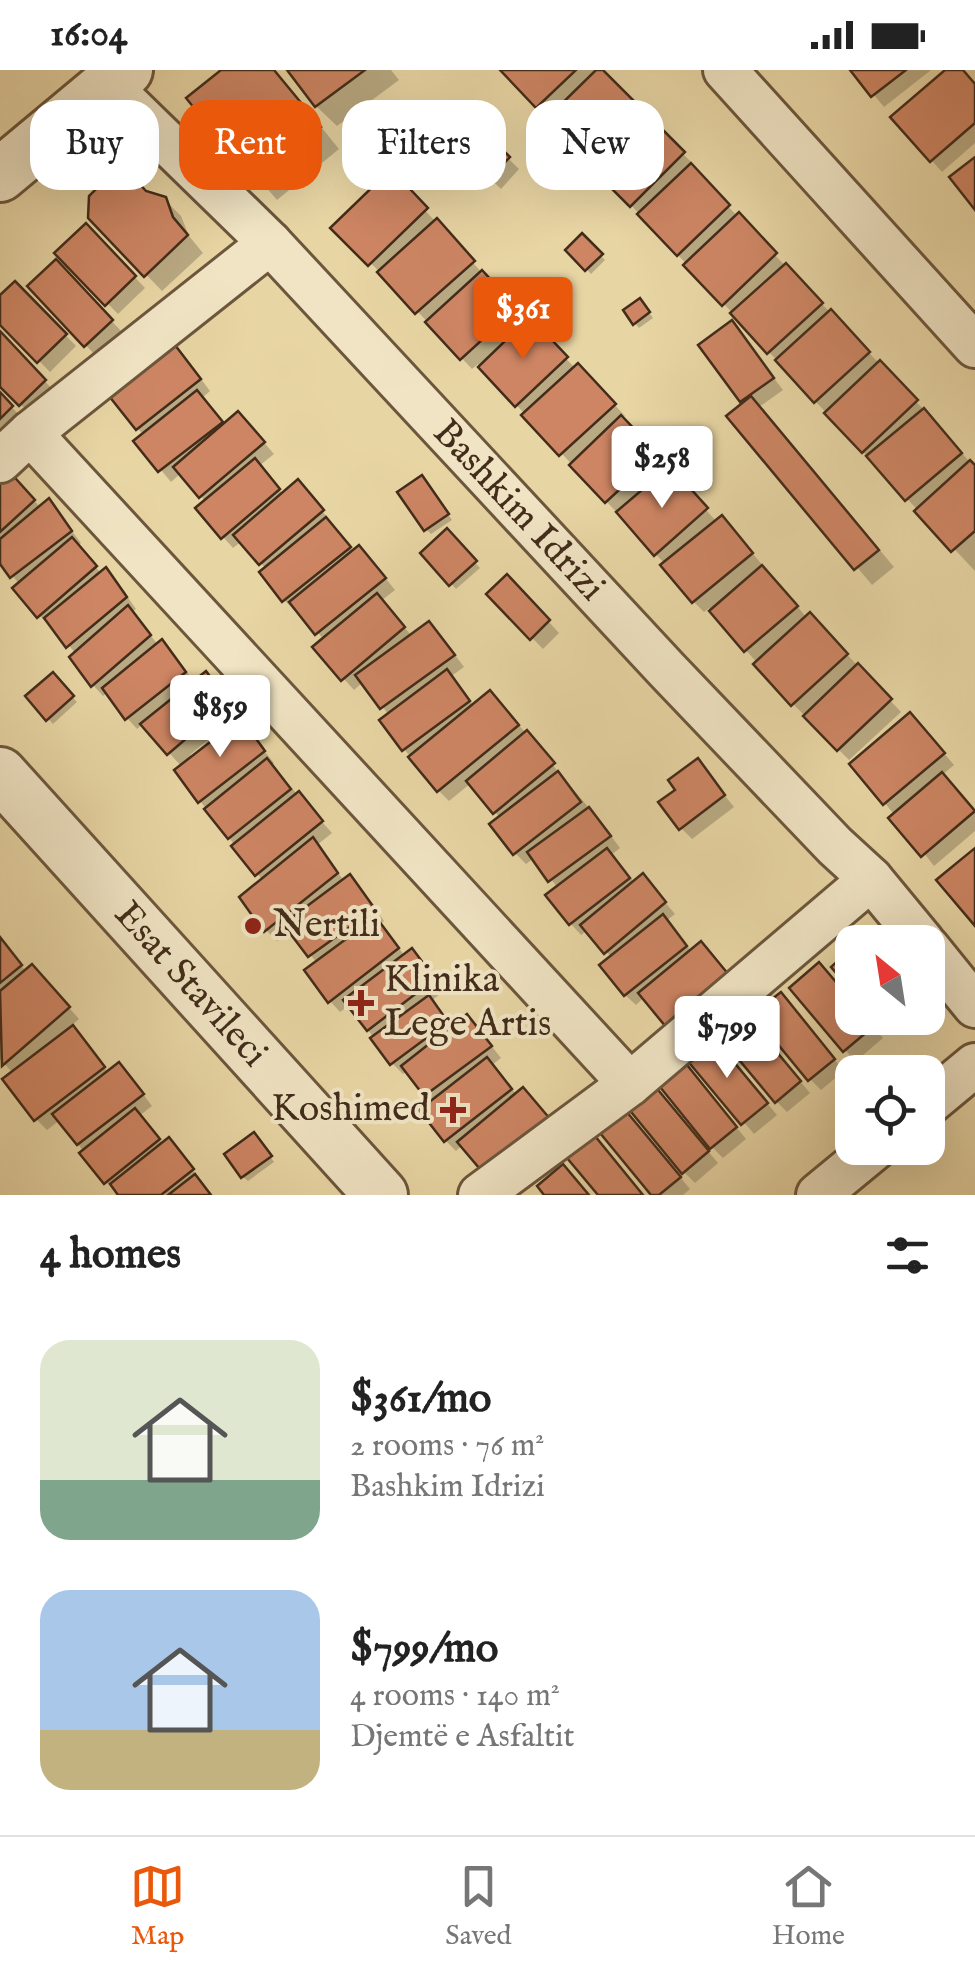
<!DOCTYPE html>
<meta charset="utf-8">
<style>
body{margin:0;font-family:"IM FELL English",serif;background:#f2f2f2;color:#222;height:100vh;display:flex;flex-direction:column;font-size:38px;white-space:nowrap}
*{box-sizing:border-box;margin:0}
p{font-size:32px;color:#767676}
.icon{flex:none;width:55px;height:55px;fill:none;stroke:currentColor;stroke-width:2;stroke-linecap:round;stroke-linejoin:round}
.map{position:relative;height:1125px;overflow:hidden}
.sheet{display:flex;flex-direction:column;background:#fff;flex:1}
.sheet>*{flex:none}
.guide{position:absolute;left:30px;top:30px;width:915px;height:90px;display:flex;gap:20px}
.needle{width:65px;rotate:330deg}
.buttons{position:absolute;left:835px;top:855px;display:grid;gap:20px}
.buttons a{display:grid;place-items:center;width:110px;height:110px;border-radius:20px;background:#fff;box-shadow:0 10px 40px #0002;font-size:50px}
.price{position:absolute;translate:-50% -85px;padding:0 22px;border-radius:10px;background:#fff;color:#222;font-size:32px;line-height:65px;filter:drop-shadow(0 2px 5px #0008)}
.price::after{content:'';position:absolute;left:50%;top:60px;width:30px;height:22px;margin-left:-15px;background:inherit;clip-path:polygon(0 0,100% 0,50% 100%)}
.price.on{background:#ea580c;color:#fff}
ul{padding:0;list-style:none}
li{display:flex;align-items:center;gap:30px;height:250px;padding:0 40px}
li span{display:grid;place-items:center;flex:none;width:280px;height:200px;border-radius:30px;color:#555}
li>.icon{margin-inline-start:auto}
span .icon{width:120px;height:120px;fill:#fffc;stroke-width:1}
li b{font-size:42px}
h2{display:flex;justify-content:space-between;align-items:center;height:120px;padding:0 40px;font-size:42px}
.chip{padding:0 35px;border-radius:30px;background:#fff;box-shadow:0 10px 40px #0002;font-size:35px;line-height:90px}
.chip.on{background:#ea580c;color:#fff}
.status{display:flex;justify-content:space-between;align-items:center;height:70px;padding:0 50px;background:#fff;direction:ltr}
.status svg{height:28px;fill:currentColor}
.dock{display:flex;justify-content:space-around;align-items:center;height:140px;border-top:2px solid #e0e0e0;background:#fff;font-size:28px;color:#767676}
.dock a{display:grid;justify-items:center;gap:5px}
.dock .on{color:#ea580c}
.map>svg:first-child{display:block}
.shadow{fill:#0003}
.building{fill:#cd8563;stroke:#422c1a;stroke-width:2.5}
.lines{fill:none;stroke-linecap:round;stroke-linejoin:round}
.minor-casing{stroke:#6c563c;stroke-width:48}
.tertiary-casing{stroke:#6c563c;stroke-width:58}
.minor{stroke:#f0e4c4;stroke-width:42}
.tertiary{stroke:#f0e4c4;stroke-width:52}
.poi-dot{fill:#8f2418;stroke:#f0e4c4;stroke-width:4}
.labels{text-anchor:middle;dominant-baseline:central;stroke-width:8;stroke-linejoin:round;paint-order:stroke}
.street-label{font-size:38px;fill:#422c1a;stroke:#f0e4c4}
.poi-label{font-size:38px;fill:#422c1a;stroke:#f0e4c4;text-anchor:start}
</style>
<div class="status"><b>16:04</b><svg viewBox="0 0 49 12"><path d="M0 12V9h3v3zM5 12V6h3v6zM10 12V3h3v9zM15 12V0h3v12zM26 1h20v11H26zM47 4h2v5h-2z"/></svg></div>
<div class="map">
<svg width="975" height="1125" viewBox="0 0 975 1125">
<rect width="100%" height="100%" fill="#e8d5a4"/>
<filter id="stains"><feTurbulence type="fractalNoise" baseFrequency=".002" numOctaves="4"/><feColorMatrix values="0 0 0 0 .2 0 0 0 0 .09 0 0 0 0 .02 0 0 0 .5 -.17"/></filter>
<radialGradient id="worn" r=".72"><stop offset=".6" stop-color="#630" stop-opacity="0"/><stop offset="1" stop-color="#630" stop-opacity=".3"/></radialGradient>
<g class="shadow">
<path d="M225,0H275L339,79L277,130L190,29Z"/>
<path d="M290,0H391L399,10L337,56L316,36Z"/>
<path d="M504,0H600L694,95L691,98L926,342L975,398V501Z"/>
<path d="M853,0H931L884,37Z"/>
<path d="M949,0H961L975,16V73L942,102L894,48Z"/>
<path d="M461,42L519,99L501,119L442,63Z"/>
<path d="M391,103L528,253L530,251L576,299L589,307L625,346L621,349L717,452L732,459L807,548L810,545L901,642L849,690L793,634L709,538L704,542L693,531L665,494L478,294L472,299L382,204L334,158Z"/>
<path d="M146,124L164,129L181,146L189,166L203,183L162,221L91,147Z"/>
<path d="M86,156L145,218L118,244L58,183Z"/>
<path d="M582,167L605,190L591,204L569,180Z"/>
<path d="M56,192L122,262L96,286L30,216Z"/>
<path d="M15,214L76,276L50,302L0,251V228Z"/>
<path d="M645,237L653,248L639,258L635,253Z"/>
<path d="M732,253L783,320L759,337L894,497L872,515L730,346L745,333L702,276Z"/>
<path d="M0,264L55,322L31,345L0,313Z"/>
<path d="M186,289L210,321L202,328L225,356L249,355L274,384L259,396L284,425L309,424L354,482L370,489L395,520L381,531L412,566L429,554L440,565L464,597L450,607L474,636L501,634L600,751L620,778L611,785L635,813L653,818L675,844L666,851L692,882L636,935L625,925L612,888L588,860L581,865L571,854L549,825L558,818L534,788L526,794L515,783L500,748L471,713L449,731L438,720L404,679L389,645L363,612L354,620L316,578L324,570L298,539L295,541L284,530L266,499L242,471L233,478L198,439L206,432L181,403L171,412L137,371L144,365L137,358Z"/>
<path d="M0,325L22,348L0,369Z"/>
<path d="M0,410L19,414L41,438L49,431L81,473L77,476L102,504L106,501L117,512L136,539L132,542L159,576L162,573L173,584L195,613L216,616L238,644L190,685L193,688L240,651L274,693L271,695L332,763L317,775L345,812L350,807L361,818L384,851L380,854L405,886L422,892L444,921L431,931L453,959H478L501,988L492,995L517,1025L456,1081L445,1070L433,1032L407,1001L403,1004L392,993L350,935L340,942L330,931L317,893L291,860L277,871L266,860L263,811L200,731L182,697L143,654L137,659L127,648L108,622L103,626L93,615L76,584L52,555L50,557L16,519L20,515L0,490Z"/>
<path d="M426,413L452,450L431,464L426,459Z"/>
<path d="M447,462L480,498L456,519L423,483Z"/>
<path d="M518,518L559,563L543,579L490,525Z"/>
<path d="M53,606L77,632L53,654L28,627Z"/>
<path d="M921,656L954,695L942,705L975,742V761L934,796L885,733Z"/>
<path d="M697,691L734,737L692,769L681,758L679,720Z"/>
<path d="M0,867L26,902L43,908L79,949L71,956L109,1003L130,1007L152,1036L139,1046L164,1075L180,1082L211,1125H121L106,1112L60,1050L47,1060L36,1049L13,1003L0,989Z"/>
<path d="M830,906L852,932V948H866L883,968L856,991L845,980Z"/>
<path d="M791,936L844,1001L821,1020L810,1009Z"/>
<path d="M878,948H908L892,961Z"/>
<path d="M757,959L810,1023L787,1042L776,1031Z"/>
<path d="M724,981L777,1045L754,1064L690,989Z"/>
<path d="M693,1004L746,1069L723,1088L712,1077Z"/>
<path d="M664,1029L718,1093L695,1113L684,1102Z"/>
<path d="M637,1055L690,1119L683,1125H654Z"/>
<path d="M259,1070L274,1092L248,1111L243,1107Z"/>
</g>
<g class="building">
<path d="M221,0H274L321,57L254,111L186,28Z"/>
<path d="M287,0H365L315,37Z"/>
<path d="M500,0H576L536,38Z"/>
<path d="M596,0H603L637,34L581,87L545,50Z"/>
<path d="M850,0H906L871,27Z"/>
<path d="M945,0H963L975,14V53L930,92L890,47Z"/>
<path d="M461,39L510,87L488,110L438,63Z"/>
<path d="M646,43L685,82L630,137L591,98Z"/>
<path d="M975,87V140L949,107Z"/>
<path d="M691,93L730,135L677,186L637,144Z"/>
<path d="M391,99L428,138L368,196L330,158Z"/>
<path d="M133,107L146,121L166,127L173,147L188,165L144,207L88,148L89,126L100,115L118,119Z"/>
<path d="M739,142L777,183L722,236L683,195Z"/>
<path d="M437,148L475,191L415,244L377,202Z"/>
<path d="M86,153L136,206L105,236L54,183Z"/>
<path d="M582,163L603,184L585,201L565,180Z"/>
<path d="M56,189L113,250L84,277L27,216Z"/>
<path d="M786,193L823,233L767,284L730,243Z"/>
<path d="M482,200L517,238L460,290L425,252Z"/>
<path d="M15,211L67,264L37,293L0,255V225Z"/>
<path d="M640,228L650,242L633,255L623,240Z"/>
<path d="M831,239L870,282L814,333L775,290Z"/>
<path d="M530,247L568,287L515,337L478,297Z"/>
<path d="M732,250L774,308L740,332L698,275Z"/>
<path d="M0,261L46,310L19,336L0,317Z"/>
<path d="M175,275L201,309L136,360L109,326Z"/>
<path d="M880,290L918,330L862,383L824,343Z"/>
<path d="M578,293L616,334L559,386L521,345Z"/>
<path d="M197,320L223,352L158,402L133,371Z"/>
<path d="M0,322L13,336L0,349Z"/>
<path d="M751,326L879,480L854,500L726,346Z"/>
<path d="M924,338L962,383L905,431L866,386Z"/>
<path d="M238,341L265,372L199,428L173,397Z"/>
<path d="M621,345L658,384L605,433L569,395Z"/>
<path d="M255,388L280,419L221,469L195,438Z"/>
<path d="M970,390L975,395V461L951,482L914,441Z"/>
<path d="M670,396L708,438L654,486L616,442Z"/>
<path d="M8,400L35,430L0,462V407Z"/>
<path d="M422,405L449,444L424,461L397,422Z"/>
<path d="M298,409L324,440L259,495L233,465Z"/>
<path d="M49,428L72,461L10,508L0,494V469Z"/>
<path d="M722,445L753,483L692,533L660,495Z"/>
<path d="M326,447L351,477L282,532L259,502Z"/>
<path d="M447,458L477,491L449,516L420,483Z"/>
<path d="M72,467L97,496L37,548L12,518Z"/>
<path d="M359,475L386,508L315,565L289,532Z"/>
<path d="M762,495L798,536L744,582L709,541Z"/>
<path d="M106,497L127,527L66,578L44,548Z"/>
<path d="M507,504L550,550L530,570L486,524Z"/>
<path d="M377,523L405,557L341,611L312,577Z"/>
<path d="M128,535L151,565L91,617L69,587Z"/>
<path d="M810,542L848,584L791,636L753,594Z"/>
<path d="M429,551L455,585L380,639L355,605Z"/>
<path d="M162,569L186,602L125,650L102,618Z"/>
<path d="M858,593L892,629L837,681L803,646Z"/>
<path d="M447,599L470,631L402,681L379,650Z"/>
<path d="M206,601L229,632L167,685L140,654Z"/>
<path d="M53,602L74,626L46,651L25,626Z"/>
<path d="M490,620L519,655L437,722L408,687Z"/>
<path d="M910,642L945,683L883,735L849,694Z"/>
<path d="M241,648L265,681L198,733L174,700Z"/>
<path d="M527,660L555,693L493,744L466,711Z"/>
<path d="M267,688L291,719L228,769L204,739Z"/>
<path d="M698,688L725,725L679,760L658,732L675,720L668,710Z"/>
<path d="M558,701L581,732L513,785L489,754Z"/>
<path d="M942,702L975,741L921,787L888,748Z"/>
<path d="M299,721L323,751L255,806L231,776Z"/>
<path d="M589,737L611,766L548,812L527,782Z"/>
<path d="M313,767L338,803L264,862L239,827Z"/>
<path d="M607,778L630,808L569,855L545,825Z"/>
<path d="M975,778V856L936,810Z"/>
<path d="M643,803L666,832L604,884L580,855Z"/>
<path d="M350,804L375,839L308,887L283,854Z"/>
<path d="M663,844L687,876L624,926L599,895Z"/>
<path d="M376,847L399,878L328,933L304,900Z"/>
<path d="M0,867L22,895L0,913Z"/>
<path d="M701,871L729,905L666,957L638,923Z"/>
<path d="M412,878L435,909L367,961L343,930Z"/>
<path d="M852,878V921L831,897Z"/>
<path d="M819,892L852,931V948H867L874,956L843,982L789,918Z"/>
<path d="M32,894L70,937L2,996L0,921Z"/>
<path d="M781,922L835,989L808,1011L753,944Z"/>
<path d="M429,925L448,952L390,995L370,968Z"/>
<path d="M467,944L492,976L424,1026L401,996Z"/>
<path d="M746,945L801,1011L775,1033L720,967Z"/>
<path d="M73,955L105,997L34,1051L2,1009Z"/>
<path d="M713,967L768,1033L741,1055L686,989Z"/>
<path d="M487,987L512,1019L444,1072L419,1040Z"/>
<path d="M683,990L737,1057L710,1079L656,1012Z"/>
<path d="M119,992L144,1024L77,1075L52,1044Z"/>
<path d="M654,1015L709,1081L682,1104L627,1037Z"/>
<path d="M523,1017L551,1050L485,1105L457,1072Z"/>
<path d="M135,1038L160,1069L104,1114L79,1083Z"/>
<path d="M626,1041L681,1107L659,1125H651L600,1063Z"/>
<path d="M254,1062L272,1086L241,1108L224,1084Z"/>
<path d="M595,1066L643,1125H598L567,1088Z"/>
<path d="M169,1067L194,1099L161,1125H118L110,1114Z"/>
<path d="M563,1094L589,1125H544L537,1116Z"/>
<path d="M195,1104L211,1125H168Z"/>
</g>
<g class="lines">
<defs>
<g id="minor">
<path d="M725,0L975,276"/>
<path d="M108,15L270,173L667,600L835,776L871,809L923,872"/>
<path d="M270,173L30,363L630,1014"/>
<path d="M0,391L30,363"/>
<path d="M928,878L975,936"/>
<path d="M928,1034L975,995"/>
<path d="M480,1125L630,1014L871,809"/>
<path d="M818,1125L875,1078"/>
</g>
<g id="tertiary">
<path d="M0,105L126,0"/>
<path d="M0,704L381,1125"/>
</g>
</defs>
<use href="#minor" class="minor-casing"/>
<use href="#tertiary" class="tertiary-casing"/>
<use href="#minor" class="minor"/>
<use href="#tertiary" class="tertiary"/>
</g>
<g class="poi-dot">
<circle cx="253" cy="856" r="10"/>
<path d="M356 918h10v10h10v10h-10v10h-10v-10h-10v-10h10z"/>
<path d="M448 1025h10v10h10v10h-10v10h-10v-10h-10v-10h10z"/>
</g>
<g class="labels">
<g class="street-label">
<text transform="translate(518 441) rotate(47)">Bashkim Idrizi</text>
<text transform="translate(190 915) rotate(48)">Esat Stavileci</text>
</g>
<g class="poi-label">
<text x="273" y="856">Nertili</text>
<text x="384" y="911">Klinika<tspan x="384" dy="44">Lege Artis</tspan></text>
<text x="430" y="1040" text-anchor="end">Koshimed</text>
</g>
</g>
<rect width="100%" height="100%" filter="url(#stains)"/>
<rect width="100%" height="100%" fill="url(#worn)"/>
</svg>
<div class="buttons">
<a><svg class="needle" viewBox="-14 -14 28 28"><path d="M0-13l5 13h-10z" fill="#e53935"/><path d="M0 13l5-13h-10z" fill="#767676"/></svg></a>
<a><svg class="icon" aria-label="locate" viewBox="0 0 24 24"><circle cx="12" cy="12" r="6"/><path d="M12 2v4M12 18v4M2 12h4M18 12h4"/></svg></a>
</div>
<b class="price on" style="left:523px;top:292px">$361</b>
<b class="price" style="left:662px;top:441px">$258</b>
<b class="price" style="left:220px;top:690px">$859</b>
<b class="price" style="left:727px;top:1011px">$799</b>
<div class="guide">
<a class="chip">Buy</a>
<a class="chip on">Rent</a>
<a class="chip">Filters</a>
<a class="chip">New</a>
</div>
</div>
<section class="sheet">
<h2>4 homes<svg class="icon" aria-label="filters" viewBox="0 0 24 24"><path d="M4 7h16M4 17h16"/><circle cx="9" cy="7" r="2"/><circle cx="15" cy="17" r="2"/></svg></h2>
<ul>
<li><span style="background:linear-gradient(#dfe7d0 70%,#7fa58c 0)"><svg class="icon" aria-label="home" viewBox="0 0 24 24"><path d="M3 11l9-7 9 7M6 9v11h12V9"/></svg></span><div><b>$361/mo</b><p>2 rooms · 76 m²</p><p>Bashkim Idrizi</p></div></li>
<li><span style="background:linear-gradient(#a9c7e8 70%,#c2b280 0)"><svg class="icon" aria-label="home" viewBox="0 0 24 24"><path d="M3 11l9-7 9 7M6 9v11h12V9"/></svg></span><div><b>$799/mo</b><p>4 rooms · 140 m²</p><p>Djemtë e Asfaltit</p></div></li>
</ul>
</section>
<nav class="dock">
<a class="on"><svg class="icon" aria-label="map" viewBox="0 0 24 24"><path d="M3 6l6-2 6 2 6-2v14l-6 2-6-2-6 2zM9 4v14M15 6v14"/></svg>Map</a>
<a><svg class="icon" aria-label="saved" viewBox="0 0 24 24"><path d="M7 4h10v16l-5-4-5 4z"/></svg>Saved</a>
<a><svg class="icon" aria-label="home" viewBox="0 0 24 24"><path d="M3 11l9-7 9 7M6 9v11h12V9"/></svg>Home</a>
</nav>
